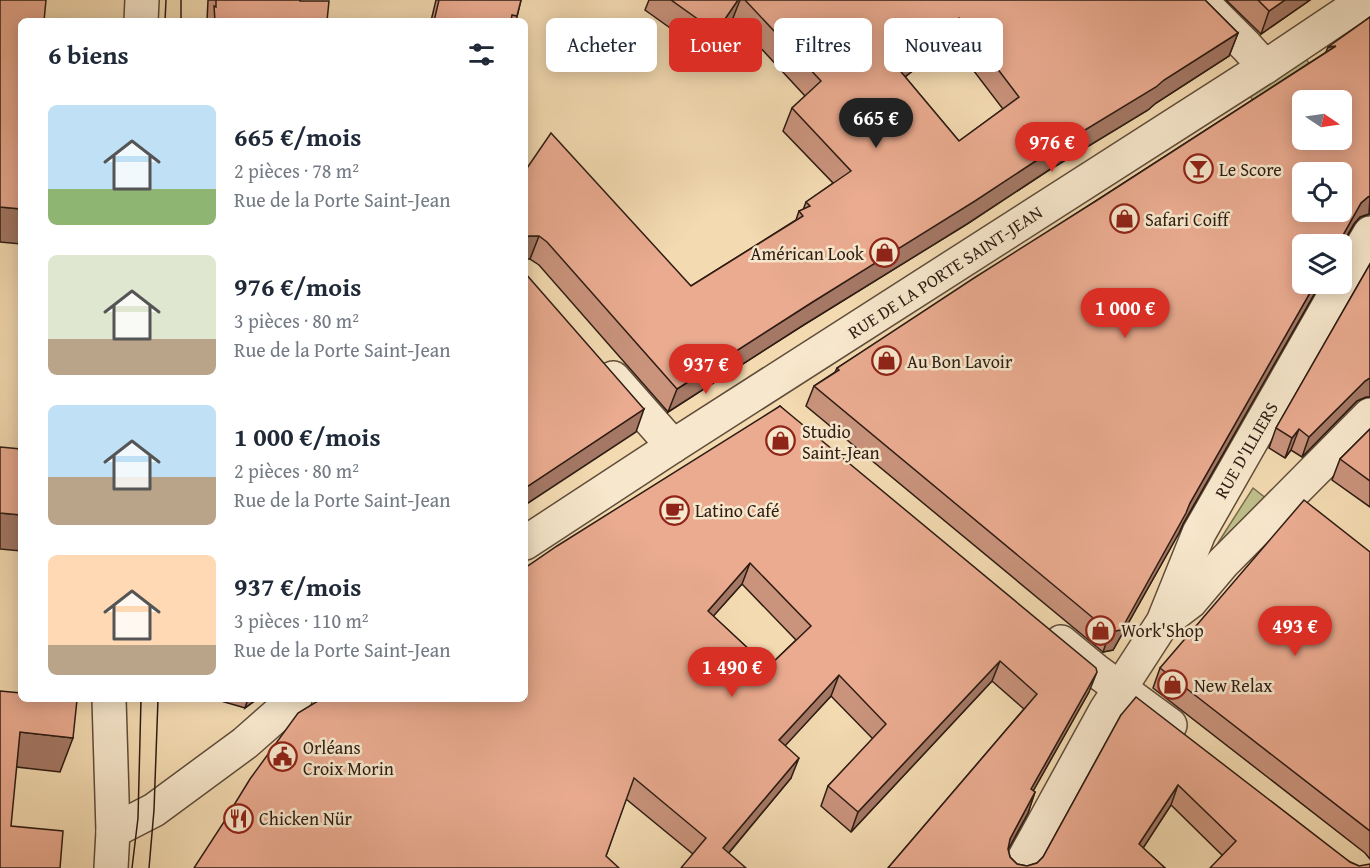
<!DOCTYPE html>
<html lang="fr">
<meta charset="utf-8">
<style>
body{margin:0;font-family:"Gentium Book Plus",serif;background:#f2f2f3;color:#1f2937;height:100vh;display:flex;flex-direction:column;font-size:22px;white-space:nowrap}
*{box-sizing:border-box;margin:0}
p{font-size:20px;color:#747a83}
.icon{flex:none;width:33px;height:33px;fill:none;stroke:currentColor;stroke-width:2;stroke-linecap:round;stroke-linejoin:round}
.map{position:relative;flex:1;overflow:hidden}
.side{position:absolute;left:18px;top:18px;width:510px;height:684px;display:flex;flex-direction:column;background:#fff;border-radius:9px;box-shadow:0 3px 15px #0003}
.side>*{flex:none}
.top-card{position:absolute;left:546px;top:18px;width:570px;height:54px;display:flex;gap:12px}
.needle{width:39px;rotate:103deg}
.controls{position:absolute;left:1292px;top:90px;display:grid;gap:12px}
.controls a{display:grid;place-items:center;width:60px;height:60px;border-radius:9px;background:#fff;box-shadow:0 3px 15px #0003;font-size:30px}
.price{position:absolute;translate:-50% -51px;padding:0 14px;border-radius:21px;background:#d93025;color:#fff;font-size:20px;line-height:39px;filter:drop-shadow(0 2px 3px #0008)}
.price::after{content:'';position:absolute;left:50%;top:36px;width:18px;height:14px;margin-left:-9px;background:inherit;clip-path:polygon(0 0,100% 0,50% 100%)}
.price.selected{background:#222;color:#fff}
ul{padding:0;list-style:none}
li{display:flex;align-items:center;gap:18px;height:150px;padding:0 30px}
li span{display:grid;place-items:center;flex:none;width:168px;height:120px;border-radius:9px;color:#555}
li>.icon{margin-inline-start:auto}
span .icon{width:72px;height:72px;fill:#fffc;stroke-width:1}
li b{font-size:26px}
h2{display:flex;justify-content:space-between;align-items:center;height:72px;padding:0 30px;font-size:26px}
.pill{padding:0 21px;border-radius:9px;background:#fff;box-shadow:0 3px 15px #0003;font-size:21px;line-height:54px}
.pill.selected{background:#d93025;color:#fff}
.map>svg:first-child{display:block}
.green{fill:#bfbe89;stroke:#766d4e;stroke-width:1.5}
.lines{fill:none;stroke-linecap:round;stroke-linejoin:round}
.street-casing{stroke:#5f4c3a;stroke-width:36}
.street{stroke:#f7e7cc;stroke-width:33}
.tram{stroke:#2e1c13;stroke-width:1.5}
.wall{fill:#c9937c;stroke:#2e1c13;stroke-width:1.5;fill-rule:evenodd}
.shaded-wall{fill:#a47865;stroke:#2e1c13;stroke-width:1.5}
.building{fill:#eaab90;stroke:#2e1c13;stroke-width:1.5;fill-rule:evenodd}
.labels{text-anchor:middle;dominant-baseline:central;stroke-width:5;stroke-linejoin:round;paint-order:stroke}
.poi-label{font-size:18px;fill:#2e1c13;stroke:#f7e7cc;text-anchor:start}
.street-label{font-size:18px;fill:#2e1c13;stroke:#f7e7cc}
</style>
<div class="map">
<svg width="1370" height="868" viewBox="0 0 1370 868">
<rect width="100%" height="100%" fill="#f3dab1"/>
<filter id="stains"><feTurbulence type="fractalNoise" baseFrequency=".00333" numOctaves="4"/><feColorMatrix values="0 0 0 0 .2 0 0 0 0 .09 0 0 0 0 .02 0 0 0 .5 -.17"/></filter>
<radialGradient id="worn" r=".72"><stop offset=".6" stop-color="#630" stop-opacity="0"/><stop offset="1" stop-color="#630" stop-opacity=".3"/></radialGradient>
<g class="green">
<path d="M1305,58L1309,63L1254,102L1248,93Z"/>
<path d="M1253,488L1267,499L1211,554Z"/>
</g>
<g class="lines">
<defs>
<g id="street">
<path d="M1200,0L1246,46L1265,67"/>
<path d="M141,21L142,0"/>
<path d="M1341,283L1370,233"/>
<path d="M613,378L673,446"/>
<path d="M525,543L673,446L1265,67L1365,0"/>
<path d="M1169,618L1190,602L1223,563L1370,415"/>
<path d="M1061,642L1095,670L1170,725"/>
<path d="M109,699L113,831L111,868"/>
<path d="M113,831L154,810L245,743L295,699"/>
<path d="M1019,868L1106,710L1163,622L1199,533L1341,284"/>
</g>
</defs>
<use href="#street" class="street-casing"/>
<use href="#street" class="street"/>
<g class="tram">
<path d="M165,21L166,0"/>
<path d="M181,21V0"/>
<path d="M132,868L138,818L141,699"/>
<path d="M149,868L154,810L158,699"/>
</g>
</g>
<g class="wall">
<path d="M208,0H300V1L327,21H207Z"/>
<path d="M436,0H521L516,21H431Z"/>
<path d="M649,0H1205L1238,33L1229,56L1156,103L1148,110L1049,170L967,224L802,326L668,412L539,265L530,259L525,171L691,286L796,220L799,211L803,210L806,202L833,183L783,131L792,108L805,96L733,18L708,55L645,10ZM951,41L1003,109L959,141L905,77Z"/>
<path d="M1226,0H1310L1261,34Z"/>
<path d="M1370,17V214L1360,217L1354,224L1183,524L1179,533L1113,650L1103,652L806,406L814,386L835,372L837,368L1325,53Z"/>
<path d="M1370,264V397H1366L1357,401L1302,457L1291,450L1285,458L1269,448L1276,428Z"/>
<path d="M780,406L1089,692L1033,791L1035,792L1028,813L1008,849L1010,857L1017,864L1027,866L1037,863L1043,857L1121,715L1350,862L1359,866L1370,868L1222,855L1171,805L1143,848L1165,868H888L1024,709L992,681L851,832L821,806L828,786L873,739L831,696L785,745L791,778L729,853L693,854L626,799L606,856L233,809L234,805L525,699ZM742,584L796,640L768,667L713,616Z"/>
<path d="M1370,429V507L1332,480L1340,459Z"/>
<path d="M1370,552V859L1365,853L1153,688L1160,668Z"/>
<path d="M214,699H257L245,708Z"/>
</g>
<g class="shaded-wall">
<path d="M738,0H740L733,18L708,55L716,32Z"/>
<path d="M1285,0H1310L1261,34L1269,11Z"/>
<path d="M959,18L951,41L888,90L897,67Z"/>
<path d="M1238,33L1229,56L1156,103L1148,110L1049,170L967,224L802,326L668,412L677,389L811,303Z"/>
<path d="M1336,46L1320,67L1328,47Z"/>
<path d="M1370,196L1369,214L1360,217L1354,224L1341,246V244H1338L1361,203L1368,197Z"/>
<path d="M0,207L21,209V244L0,242Z"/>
<path d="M529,236H539L530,259H525V238Z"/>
<path d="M1315,284H1320L1183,524L1179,533L1113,650L1103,652L1110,632L1190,503Z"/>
<path d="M1370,378V397H1366L1357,401L1302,457L1309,437L1365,381Z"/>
<path d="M644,409L636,432L525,505V488Z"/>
<path d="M1299,429L1291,450L1285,458L1292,438Z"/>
<path d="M0,513L21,515V551L0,549Z"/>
<path d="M750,563L742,584L700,631L708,611Z"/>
<path d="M1000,661L992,681L851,832L858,812Z"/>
<path d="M1097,672L1089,692L1023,809L1031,789Z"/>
<path d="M839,675L831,696L772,760L779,740Z"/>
<path d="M248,699H257L245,708Z"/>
<path d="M20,732L73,738L60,772L8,766Z"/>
<path d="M799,758L791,778L716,868L723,848Z"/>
<path d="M1178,785L1171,805L1132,865L1139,844Z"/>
<path d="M1035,792L1028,813L1003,859L1010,839Z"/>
</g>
<g class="building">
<path d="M0,0H46L44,21H21V209L0,207Z"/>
<path d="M216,0H300V1H329L327,21H215L214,6L216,7Z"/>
<path d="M439,0H521L517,16L512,15L511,21H434Z"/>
<path d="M671,0H738L716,32Z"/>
<path d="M745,0H1205L1238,33L1164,80L1156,87L1057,147L975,201L811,303L677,389L547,242L539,236H529L525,238V171L551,133L691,286L803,216L799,211L810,206L806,202L851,171L792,108L821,81ZM959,18L1019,97L959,141L897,67Z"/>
<path d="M1258,0H1285L1269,11Z"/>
<path d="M1370,17V196L1368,197L1361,203L1338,244H1302V284H1315L1190,503L1186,513L1121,630L1110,632L814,386L839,370L837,368L974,278L1099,199L1336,46L1328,47ZM1302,100H1341V140H1302ZM1302,172H1341V212H1302Z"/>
<path d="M1370,264V378L1365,381L1309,437L1299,429L1292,438L1276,428Z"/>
<path d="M525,273L644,409L525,488Z"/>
<path d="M780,406L1096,668L1097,672L1031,789L1035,792L1010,839L1008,849L1010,857L1017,864L1027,866L1037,863L1043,857L1121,715L1136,697L1350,862L1359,866L1370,864V868H1210L1236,841L1178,785L1139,844L1165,868H888L1037,694L1000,661L858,812L828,786L886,724L839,675L779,740L799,758L723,848L746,868H681L706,838L634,778L606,856L619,868H194L235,805H234L250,779L298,713L321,699H525V568L557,546ZM750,563L811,626L768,667L708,611Z"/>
<path d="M1370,429V481L1340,459Z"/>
<path d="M0,447L21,449V515L0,513Z"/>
<path d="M1304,500L1370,552V831L1160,668Z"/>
<path d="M0,691L21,693V699L77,700L73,738L20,732L11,826L63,831L60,868H0Z"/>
</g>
<defs>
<symbol id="bar-ring" viewBox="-11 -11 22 22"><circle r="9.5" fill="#f7e7cc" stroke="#8f2418" stroke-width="1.5"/><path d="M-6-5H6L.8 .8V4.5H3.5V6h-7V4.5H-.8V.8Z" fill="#8f2418"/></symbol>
<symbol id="shop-ring" viewBox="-11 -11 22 22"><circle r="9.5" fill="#f7e7cc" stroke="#8f2418" stroke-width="1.5"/><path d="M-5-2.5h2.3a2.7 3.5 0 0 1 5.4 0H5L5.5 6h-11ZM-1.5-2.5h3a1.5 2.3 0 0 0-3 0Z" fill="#8f2418"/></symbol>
<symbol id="cafe-ring" viewBox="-11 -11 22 22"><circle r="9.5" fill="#f7e7cc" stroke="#8f2418" stroke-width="1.5"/><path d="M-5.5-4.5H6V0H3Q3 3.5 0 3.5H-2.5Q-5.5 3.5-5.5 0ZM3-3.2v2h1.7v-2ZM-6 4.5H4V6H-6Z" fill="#8f2418"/></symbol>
<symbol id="civic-ring" viewBox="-11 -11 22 22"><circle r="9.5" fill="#f7e7cc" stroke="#8f2418" stroke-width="1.5"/><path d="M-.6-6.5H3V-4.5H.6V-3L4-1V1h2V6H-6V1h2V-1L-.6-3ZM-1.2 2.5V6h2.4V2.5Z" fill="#8f2418"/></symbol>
<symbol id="restaurant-ring" viewBox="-11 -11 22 22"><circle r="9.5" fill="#f7e7cc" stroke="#8f2418" stroke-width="1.5"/><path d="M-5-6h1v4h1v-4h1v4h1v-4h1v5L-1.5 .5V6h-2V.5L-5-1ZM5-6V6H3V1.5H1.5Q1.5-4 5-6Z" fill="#8f2418"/></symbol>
</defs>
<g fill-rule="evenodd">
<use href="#bar-ring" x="1182" y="152" width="33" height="33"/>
<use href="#shop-ring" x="1108" y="202" width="33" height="33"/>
<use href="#shop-ring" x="868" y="236" width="33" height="33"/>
<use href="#shop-ring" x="870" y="344" width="33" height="33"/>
<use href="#shop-ring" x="764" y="424" width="33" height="33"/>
<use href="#cafe-ring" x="658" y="494" width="33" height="33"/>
<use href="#shop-ring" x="1084" y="614" width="33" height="33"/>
<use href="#shop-ring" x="1156" y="668" width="33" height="33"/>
<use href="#civic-ring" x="266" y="740" width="33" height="33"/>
<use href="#restaurant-ring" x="222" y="802" width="33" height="33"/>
</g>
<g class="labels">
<g class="poi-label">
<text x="1219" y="169">Le Score</text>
<text x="1145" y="219">Safari Coiff</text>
<text x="864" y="253" text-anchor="end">Américan Look</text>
<text x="907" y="361">Au Bon Lavoir</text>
<text x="802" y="431">Studio<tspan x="802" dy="21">Saint-Jean</tspan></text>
<text x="695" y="510">Latino Café</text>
<text x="1121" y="630">Work'Shop</text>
<text x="1194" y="685">New Relax</text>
<text x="303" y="747">Orléans<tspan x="303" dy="21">Croix Morin</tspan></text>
<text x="259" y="818">Chicken Nür</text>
</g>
<g class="street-label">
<text transform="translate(945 272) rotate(-33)">RUE DE LA PORTE SAINT-JEAN</text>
<text transform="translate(1246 450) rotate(-60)">RUE D'ILLIERS</text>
</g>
</g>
<rect width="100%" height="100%" filter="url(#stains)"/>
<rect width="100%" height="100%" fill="url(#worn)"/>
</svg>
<div class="controls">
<a><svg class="needle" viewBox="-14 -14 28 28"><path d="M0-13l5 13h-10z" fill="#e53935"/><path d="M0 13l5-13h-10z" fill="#747a83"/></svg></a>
<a><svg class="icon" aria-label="locate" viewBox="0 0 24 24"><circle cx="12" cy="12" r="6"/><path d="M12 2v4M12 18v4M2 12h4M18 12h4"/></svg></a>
<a><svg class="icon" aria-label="layers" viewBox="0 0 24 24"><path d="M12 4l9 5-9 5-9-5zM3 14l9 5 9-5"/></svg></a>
</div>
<b class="price selected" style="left:876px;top:149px">665 €</b>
<b class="price" style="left:1052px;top:173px">976 €</b>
<b class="price" style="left:1125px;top:339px">1 000 €</b>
<b class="price" style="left:706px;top:395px">937 €</b>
<b class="price" style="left:1295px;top:657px">493 €</b>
<b class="price" style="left:732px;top:698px">1 490 €</b>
<div class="top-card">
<a class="pill">Acheter</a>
<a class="pill selected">Louer</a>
<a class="pill">Filtres</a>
<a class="pill">Nouveau</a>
</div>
<section class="side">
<h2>6 biens<svg class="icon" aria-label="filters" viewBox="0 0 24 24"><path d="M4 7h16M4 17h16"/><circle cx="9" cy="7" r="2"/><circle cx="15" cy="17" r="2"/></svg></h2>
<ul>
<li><span style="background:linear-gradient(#bfe0f5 70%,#8fb573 0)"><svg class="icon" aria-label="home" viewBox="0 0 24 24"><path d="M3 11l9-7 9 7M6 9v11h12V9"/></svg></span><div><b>665 €/mois</b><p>2 pièces · 78 m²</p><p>Rue de la Porte Saint-Jean</p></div></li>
<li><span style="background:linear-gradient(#dfe7d0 70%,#b9a48a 0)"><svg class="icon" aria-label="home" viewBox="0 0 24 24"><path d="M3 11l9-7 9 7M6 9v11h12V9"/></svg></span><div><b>976 €/mois</b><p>3 pièces · 80 m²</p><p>Rue de la Porte Saint-Jean</p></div></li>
<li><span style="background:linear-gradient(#bfe0f5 60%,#b9a48a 0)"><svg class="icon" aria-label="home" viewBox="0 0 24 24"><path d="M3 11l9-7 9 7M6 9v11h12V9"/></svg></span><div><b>1 000 €/mois</b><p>2 pièces · 80 m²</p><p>Rue de la Porte Saint-Jean</p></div></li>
<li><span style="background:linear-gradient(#ffd9b3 75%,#b9a48a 0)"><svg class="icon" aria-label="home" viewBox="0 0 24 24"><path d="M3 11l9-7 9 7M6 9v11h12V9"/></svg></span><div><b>937 €/mois</b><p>3 pièces · 110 m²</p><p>Rue de la Porte Saint-Jean</p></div></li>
</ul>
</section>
</div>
